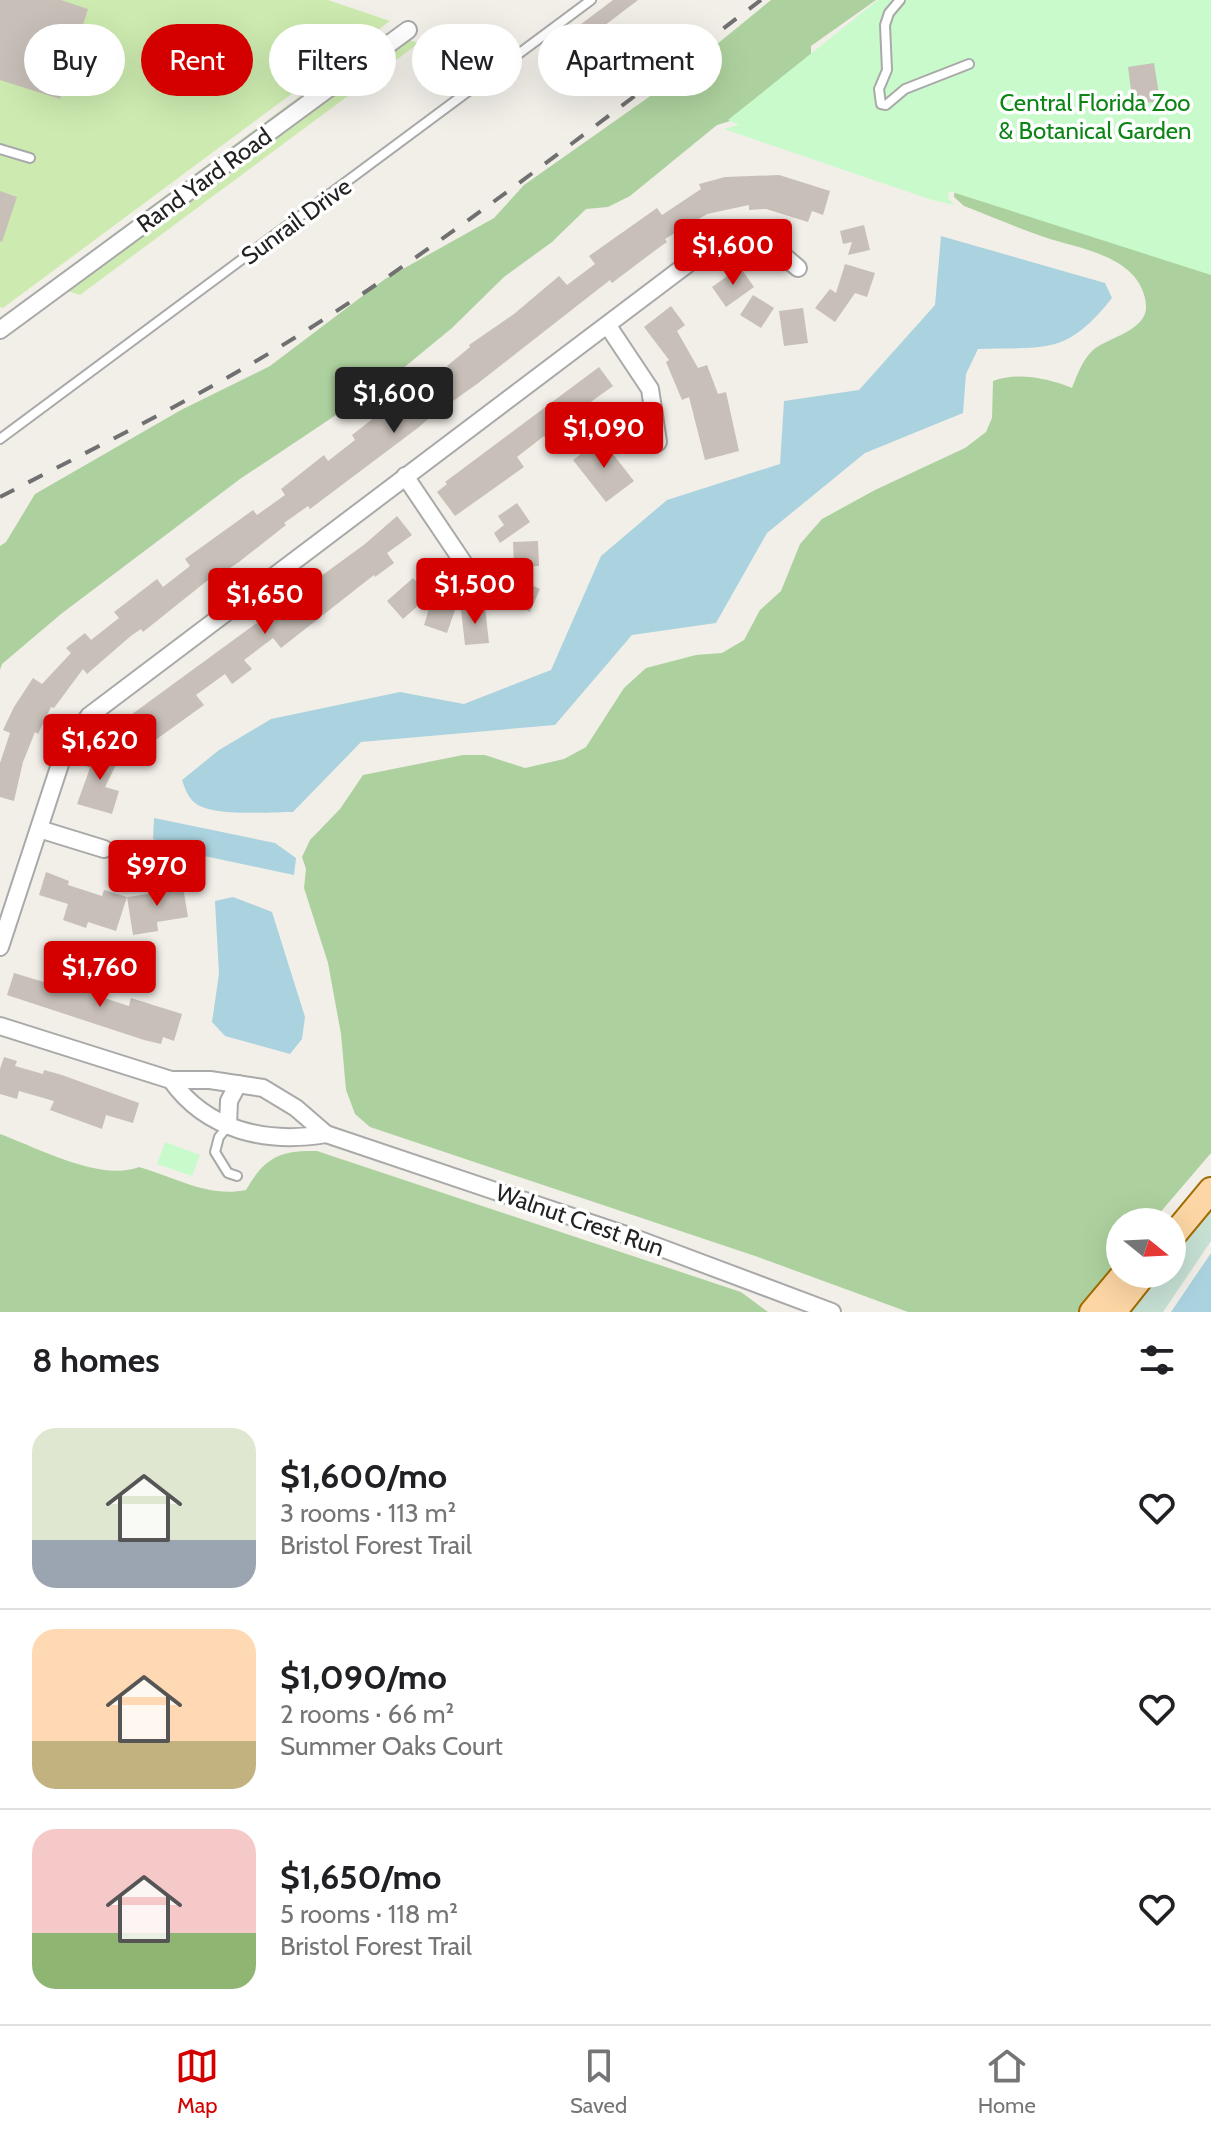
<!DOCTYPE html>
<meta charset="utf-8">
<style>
body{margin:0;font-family:Cabin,sans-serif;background:#f6f6f6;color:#202124;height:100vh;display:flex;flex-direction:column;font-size:30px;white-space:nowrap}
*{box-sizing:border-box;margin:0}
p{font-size:26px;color:#757577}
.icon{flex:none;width:44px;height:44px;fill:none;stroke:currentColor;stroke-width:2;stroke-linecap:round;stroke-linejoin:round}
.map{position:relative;height:1312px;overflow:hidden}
.side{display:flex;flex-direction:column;background:#fff;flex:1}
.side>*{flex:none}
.banner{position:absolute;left:24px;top:24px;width:800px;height:72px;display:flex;gap:16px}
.needle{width:52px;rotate:108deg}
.controls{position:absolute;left:1106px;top:1208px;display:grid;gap:16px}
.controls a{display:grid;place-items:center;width:80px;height:80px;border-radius:50%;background:#fff;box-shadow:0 8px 32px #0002;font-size:40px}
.price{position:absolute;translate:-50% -68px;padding:0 18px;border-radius:8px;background:#d40000;color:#fff;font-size:26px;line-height:52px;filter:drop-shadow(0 2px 4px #0008)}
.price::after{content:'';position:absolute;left:50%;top:48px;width:24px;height:18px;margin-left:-12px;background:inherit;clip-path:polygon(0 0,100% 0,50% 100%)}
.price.on{background:#222;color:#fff}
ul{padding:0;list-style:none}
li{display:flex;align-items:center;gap:24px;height:200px;padding:0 32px}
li+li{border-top:2px solid #e0e0e0}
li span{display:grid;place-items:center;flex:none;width:224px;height:160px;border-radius:24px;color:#555}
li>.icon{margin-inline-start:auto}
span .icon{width:96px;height:96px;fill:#fffc;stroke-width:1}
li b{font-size:34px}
h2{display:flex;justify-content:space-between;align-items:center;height:96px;padding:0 32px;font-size:34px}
.chip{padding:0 28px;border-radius:36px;background:#fff;box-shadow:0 8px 32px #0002;font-size:28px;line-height:72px}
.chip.on{background:#d40000;color:#fff}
.tab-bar{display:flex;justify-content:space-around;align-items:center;height:112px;border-top:2px solid #e0e0e0;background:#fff;font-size:22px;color:#757577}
.tab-bar a{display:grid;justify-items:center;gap:4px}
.tab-bar .on{color:#d40000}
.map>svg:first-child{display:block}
.grass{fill:#cdebb0}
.forest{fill:#add19e}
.wetland{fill:#c6e0d4}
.park{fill:#c8facc}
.water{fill:#aad3df}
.building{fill:#c7bfb8}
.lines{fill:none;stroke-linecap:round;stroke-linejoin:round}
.service-casing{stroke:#a9a9a9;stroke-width:12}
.minor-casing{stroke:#a9a9a9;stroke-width:20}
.primary-casing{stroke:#a06b00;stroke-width:28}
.service{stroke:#fff;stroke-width:8}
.minor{stroke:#fff;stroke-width:16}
.primary{stroke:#fcd6a4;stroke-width:24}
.rail{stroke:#707070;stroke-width:4;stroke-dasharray:16 16;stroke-linecap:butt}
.labels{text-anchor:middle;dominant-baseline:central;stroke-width:7;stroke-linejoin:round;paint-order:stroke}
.park-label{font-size:24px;fill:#0c8416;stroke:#fff}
.street-label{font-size:24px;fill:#222;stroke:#fff}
</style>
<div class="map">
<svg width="1211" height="1312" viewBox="0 0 1211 1312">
<rect width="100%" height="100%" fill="#f2efe9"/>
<g class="grass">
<path d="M0,0H328L390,21L3,308L0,307Z"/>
<path d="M385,33L419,43L80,295L46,284Z"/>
</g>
<g class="forest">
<path d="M771,0H876L811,46V64L747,116L717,125L630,196L608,207L586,209L552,242L504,277L452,328L390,379L240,479L61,614L2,664L0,670V546L6,542L35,494L181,410L270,366L385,279L494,218L524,185L673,80Z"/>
<path d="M1211,161V1153L1152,1222H1120V1260L1079,1312H908L758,1257L370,1127L355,1114L346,1090L341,1034L328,963L304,888L306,869L302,857L310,840L340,809L363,775L463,755H485L525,768L564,759L586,747L624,688L646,668L696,655L722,653L744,640L760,610L781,591L800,544L822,519L875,490L965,448L986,432L992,418L993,381C1018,372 1047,378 1072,388C1077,375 1083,359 1093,350C1108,338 1134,334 1144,316C1147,310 1146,304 1145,298C1135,255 1079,249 1044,237C1017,228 991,216 964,206L954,197L955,183Z"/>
<path d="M0,1134C38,1148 101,1182 139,1167C175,1177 208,1198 246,1190C265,1157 280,1150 317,1151L741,1292L768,1312H0Z"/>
</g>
<path class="wetland" d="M1211,1200V1241L1163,1312H1129L1157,1274H1172V1255Z"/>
<g class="park">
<path d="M878,0H1211V275L949,191L948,198L955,205L932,200L724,129L739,125L728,120Z"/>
<path d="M165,1142L200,1155L192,1176L157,1164Z"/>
</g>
<g class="water">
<path d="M941,236L1105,283L1112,298C1065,357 1046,346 978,349L966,374L963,413L865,453L767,533L716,623L632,635L555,725L361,742L293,812C269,812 213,817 195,803C188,797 185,789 182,780L219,750L271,719L400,692L464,704L551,670L601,556L667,500L780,464L784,401L859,390L935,305Z"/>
<path d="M154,818L275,843L296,858L294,875L195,854L153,839Z"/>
<path d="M233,897L272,912L305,1017L302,1039L290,1054L225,1036L212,1022L219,974L215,901Z"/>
<path d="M1211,1253V1312H1171Z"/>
</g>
<g class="building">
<path d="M0,0H61L88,9L60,99L0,80Z"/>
<path d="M613,0H638L562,58L550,41L564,30L568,34Z"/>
<path d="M1154,63L1160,101L1133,105L1128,67Z"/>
<path d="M779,175L830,191L823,215L812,211L808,222L766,209L749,210V205L707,214L665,239L667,242L657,249L612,283L610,280L477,384L453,401L451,399L419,427L310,509L308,506L284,523L286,525L239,562L215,578L213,576L143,632L141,629L132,635L87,674L83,669L54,708L51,707L38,734L35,732L23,762L14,801L0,797V763L10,733L3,730L14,707L33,678L42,684L71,653L66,648L85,633L91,640L119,618L114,612L157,579L163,587L190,566L185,559L253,510L257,515L285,495L281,489L324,455L328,461L355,440L352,435L394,402L399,408L422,389L425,392L452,371L447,366L470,347L469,345L514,314L559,276L567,285L595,264L589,256L657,208L662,215L701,189L699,184L725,177Z"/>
<path d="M0,191L17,197L2,242L0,241Z"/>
<path d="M864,225L870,250L848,255L852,242L843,244L840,231Z"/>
<path d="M845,264L875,273L867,297L855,293L835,322L815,308L830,289L836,293Z"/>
<path d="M740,267L754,287L726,307L712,287Z"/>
<path d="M753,295L774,308L761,328L740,315Z"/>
<path d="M671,306L685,325L677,331L698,368L707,365L718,394L726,392L739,451L705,460L689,397L682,400L666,362L669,360L644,327Z"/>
<path d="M803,308L808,343L784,346L779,311Z"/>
<path d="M599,367L613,386L588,404L595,412L553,447L544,436L517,457L524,467L455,516L437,492L447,484L445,482Z"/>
<path d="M601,439L634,481L606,502L573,460Z"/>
<path d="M517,503L530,522L500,543L494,533L504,525L498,516Z"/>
<path d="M397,516L412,535L387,553L394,563L375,577L374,575L281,648L273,638L244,660L252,669L232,684L225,674L196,695L204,705L136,754L126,740L134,733L124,720L365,544Z"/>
<path d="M538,541L539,566L514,567L513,542Z"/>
<path d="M507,574L540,589L530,612L505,600L509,591L501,587Z"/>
<path d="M413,578L429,596L403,619L387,601Z"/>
<path d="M431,602L455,610L447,633L424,625Z"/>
<path d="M485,607L489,643L465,645L461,610Z"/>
<path d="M102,745L121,755L105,787L119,791L112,814L77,804L90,768L86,766Z"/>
<path d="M46,872L69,881L68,885L102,896L104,890L127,897L116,931L88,922L86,928L63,920L68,904L39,895Z"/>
<path d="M182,881L188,917L157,922L158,931L133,935L127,897L161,892L160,887Z"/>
<path d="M14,973L70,990L73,982L97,990L95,995L129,1006L131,998L182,1014L174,1041L163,1037L161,1044L144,1040L7,995Z"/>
<path d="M4,1057L17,1061L15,1066L43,1074L44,1070L62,1075L139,1103L133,1123L106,1115L102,1129L50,1110L54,1101L19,1091L17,1099L0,1094V1069Z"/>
</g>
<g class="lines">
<defs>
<g id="service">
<path d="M900,0L889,13L885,25L887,70L879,89L881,104L886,105L905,89L969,64"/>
<path d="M0,149L30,158"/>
<path d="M0,439L591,0"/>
<path d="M228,1126L219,1137L215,1152L228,1173L237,1176"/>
</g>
<g id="minor">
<path d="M608,326L650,389L658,442"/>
<path d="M0,330L408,30"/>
<path d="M405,476L467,568"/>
<path d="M39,829L104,849"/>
<path d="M0,947L64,752L89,716L706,250L739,241L772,246L798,268"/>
<path d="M0,1026L171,1080H210L263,1088L296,1108L326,1134L632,1237L832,1312"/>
<path d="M171,1080C207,1131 267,1144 326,1134"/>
<path d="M228,1126L229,1101L238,1084"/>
</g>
<g id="primary">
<path d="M1172,1237L1211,1190"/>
<path d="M1092,1312L1124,1274"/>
<path d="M1114,1312L1144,1274"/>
</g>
</defs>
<use href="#service" class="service-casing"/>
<use href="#minor" class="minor-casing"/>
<use href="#primary" class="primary-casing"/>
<use href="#service" class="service"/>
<use href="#minor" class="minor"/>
<use href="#primary" class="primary"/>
<path class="rail" d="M0,497C102,444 207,393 304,332C463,231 611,113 761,0"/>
</g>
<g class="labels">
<g class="park-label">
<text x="1095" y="102">Central Florida Zoo<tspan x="1095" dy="28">&amp; Botanical Garden</tspan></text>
</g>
<g class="street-label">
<text transform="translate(204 180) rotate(-36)">Rand Yard Road</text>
<text transform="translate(296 221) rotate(-36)">Sunrail Drive</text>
<text transform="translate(580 1220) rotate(19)">Walnut Crest Run</text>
</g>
</g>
</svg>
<div class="controls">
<a><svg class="needle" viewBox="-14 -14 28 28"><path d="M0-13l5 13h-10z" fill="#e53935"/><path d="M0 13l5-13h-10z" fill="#757577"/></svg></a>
</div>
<b class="price" style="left:733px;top:287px">$1,600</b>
<b class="price on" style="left:394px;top:435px">$1,600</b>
<b class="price" style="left:604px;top:470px">$1,090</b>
<b class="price" style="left:475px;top:626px">$1,500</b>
<b class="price" style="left:265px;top:636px">$1,650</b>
<b class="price" style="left:100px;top:782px">$1,620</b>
<b class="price" style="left:157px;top:908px">$970</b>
<b class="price" style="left:100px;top:1009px">$1,760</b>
<div class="banner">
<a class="chip">Buy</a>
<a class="chip on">Rent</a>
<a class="chip">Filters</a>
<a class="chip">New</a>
<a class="chip">Apartment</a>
</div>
</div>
<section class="side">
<h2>8 homes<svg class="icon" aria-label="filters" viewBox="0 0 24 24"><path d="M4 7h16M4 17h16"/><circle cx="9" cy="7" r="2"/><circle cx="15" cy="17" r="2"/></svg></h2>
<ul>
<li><span style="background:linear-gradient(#dfe7d0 70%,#9aa5b1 0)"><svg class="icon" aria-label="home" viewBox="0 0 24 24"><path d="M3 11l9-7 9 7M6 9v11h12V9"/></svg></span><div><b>$1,600/mo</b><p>3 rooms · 113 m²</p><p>Bristol Forest Trail</p></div><svg class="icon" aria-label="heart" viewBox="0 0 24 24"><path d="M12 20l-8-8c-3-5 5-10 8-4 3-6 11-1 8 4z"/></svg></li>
<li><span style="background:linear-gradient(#ffd9b3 70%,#c2b280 0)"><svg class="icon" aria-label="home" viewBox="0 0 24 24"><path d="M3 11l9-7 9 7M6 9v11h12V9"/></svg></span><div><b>$1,090/mo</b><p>2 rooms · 66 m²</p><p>Summer Oaks Court</p></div><svg class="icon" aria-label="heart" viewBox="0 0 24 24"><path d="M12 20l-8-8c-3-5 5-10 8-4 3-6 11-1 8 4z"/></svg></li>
<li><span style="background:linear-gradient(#f6c9c9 65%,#8fb573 0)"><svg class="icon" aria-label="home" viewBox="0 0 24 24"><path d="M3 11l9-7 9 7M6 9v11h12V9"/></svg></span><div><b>$1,650/mo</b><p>5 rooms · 118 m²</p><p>Bristol Forest Trail</p></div><svg class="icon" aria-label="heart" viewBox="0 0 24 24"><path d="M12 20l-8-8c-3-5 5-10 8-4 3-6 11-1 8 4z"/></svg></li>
</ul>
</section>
<nav class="tab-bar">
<a class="on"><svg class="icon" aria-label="map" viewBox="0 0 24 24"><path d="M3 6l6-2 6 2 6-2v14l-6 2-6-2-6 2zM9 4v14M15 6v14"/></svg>Map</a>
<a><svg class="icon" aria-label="saved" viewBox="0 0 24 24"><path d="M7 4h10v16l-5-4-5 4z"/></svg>Saved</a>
<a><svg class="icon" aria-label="home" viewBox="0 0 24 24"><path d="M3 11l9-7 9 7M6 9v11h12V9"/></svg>Home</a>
</nav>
